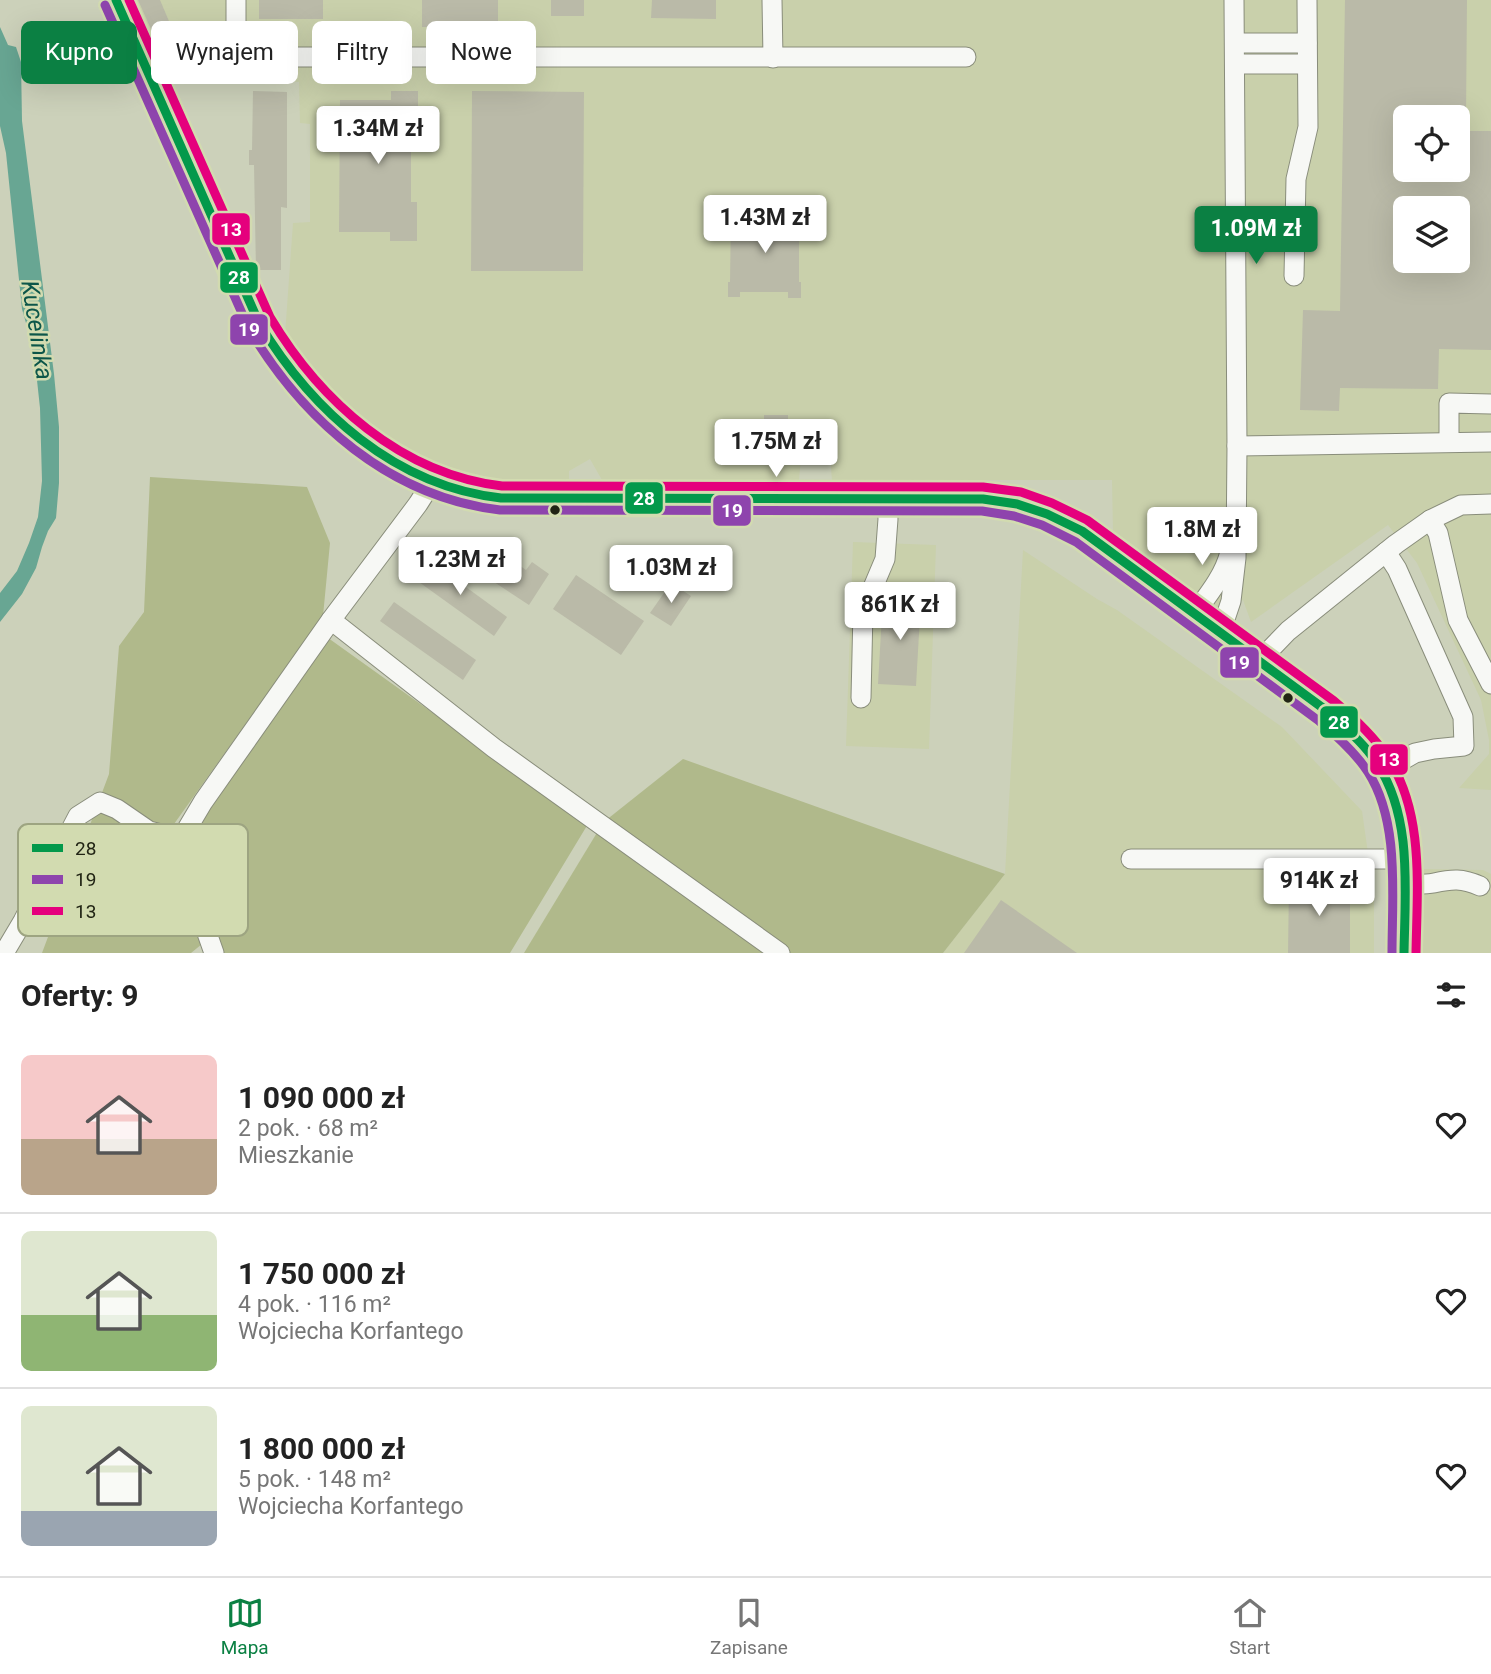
<!DOCTYPE html>
<html lang="pl">
<meta charset="utf-8">
<style>
body{margin:0;font-family:Roboto,sans-serif;background:#f2f2f2;color:#222;height:100vh;display:flex;flex-direction:column;font-size:26px;white-space:nowrap}
*{box-sizing:border-box;margin:0}
p{font-size:23px;color:#767676}
.icon{flex:none;width:38px;height:38px;fill:none;stroke:currentColor;stroke-width:2;stroke-linecap:round;stroke-linejoin:round}
.map{position:relative;height:953px;overflow:hidden}
.panel{display:flex;flex-direction:column;background:#fff;flex:1}
.panel>*{flex:none}
.hud{position:absolute;left:21px;top:21px;width:700px;height:63px;display:flex;gap:14px}
.buttons{position:absolute;left:1393px;top:105px;display:grid;gap:14px}
.buttons a{display:grid;place-items:center;width:77px;height:77px;border-radius:10px;background:#fff;box-shadow:0 7px 28px #0002;font-size:35px}
.price{position:absolute;translate:-50% -60px;padding:0 16px;border-radius:7px;background:#fff;color:#222;font-size:23px;line-height:46px;filter:drop-shadow(0 2px 4px #0008)}
.price::after{content:'';position:absolute;left:50%;top:42px;width:21px;height:16px;margin-left:-10px;background:inherit;clip-path:polygon(0 0,100% 0,50% 100%)}
.price.on{background:#0b8043;color:#fff}
ul{padding:0;list-style:none}
li{display:flex;align-items:center;gap:21px;height:175px;padding:0 21px}
li+li{border-top:2px solid #e0e0e0}
li span{display:grid;place-items:center;flex:none;width:196px;height:140px;border-radius:10px;color:#555}
li>.icon{margin-inline-start:auto}
span .icon{width:84px;height:84px;fill:#fffc;stroke-width:1}
li b{font-size:30px}
h2{display:flex;justify-content:space-between;align-items:center;height:84px;padding:0 21px;font-size:30px}
.chip{padding:0 24px;border-radius:10px;background:#fff;box-shadow:0 7px 28px #0002;font-size:24px;line-height:63px}
.chip.on{background:#0b8043;color:#fff}
.tab-bar{display:flex;justify-content:space-around;align-items:center;height:98px;border-top:2px solid #e0e0e0;background:#fff;font-size:19px;color:#767676}
.tab-bar a{display:grid;justify-items:center;gap:4px}
.tab-bar .on{color:#0b8043}
.map>svg:first-child{display:block}
.built{fill:#c9d0ab;fill-rule:evenodd}
.forest{fill:#b0b98b}
.water{fill:#68a693}
.building{fill:#babaa8;fill-rule:evenodd}
.lines{fill:none;stroke-linecap:round;stroke-linejoin:round}
.minor-casing{stroke:#898d7b;stroke-width:21}
.minor{stroke:#f7f8f5;stroke-width:19}
.bus-1-casing{stroke:#d2dbb0;stroke-width:14}
.bus-2-casing{stroke:#d2dbb0;stroke-width:14}
.bus-3-casing{stroke:#d2dbb0;stroke-width:14}
.bus-1{stroke:#03994b;stroke-width:9}
.bus-2{stroke:#8e44ad;stroke-width:9}
.bus-3{stroke:#e5007d;stroke-width:9}
.bus-dot{fill:#212414;stroke:#d2dbb0;stroke-width:2.5}
.labels{text-anchor:middle;dominant-baseline:central;stroke-width:5;stroke-linejoin:round;paint-order:stroke}
.water-label{font-size:24px;font-style:italic;fill:#0c5649;stroke:#d2dbb0}
.key{fill:#d2dbb0;stroke:#9da481;stroke-width:2}
.key-label{font-size:19px;fill:#212414}
.line-badge{stroke:#d2dbb0;stroke-width:2.5}
.badge-label{font-size:19px;text-anchor:middle;font-weight:bold;fill:#fff}
</style>
<div class="map">
<svg width="1491" height="953" viewBox="0 0 1491 953">
<rect width="100%" height="100%" fill="#ccd1ba"/>
<g class="built">
<path d="M131,0H1491V790L1459,788L1489,754V740L1481,700L1417,563L1388,525L1251,622L1243,600L1215,612L1208,601L1113,533L1112,480H832L830,456L801,458L799,480H602L590,459L569,471V484L462,477L401,448L321,388L283,339L285,335L293,223L310,222V124L300,123L299,82L232,77L223,61V53L155,56ZM1405,117H1458V170H1405ZM1405,208H1458V261H1405Z"/>
<path d="M853,542L936,545L929,749L846,746Z"/>
<path d="M1023,550L1097,599L1117,610L1282,727L1362,811L1374,896V953H943L1005,874Z"/>
<path d="M1422,869L1483,870L1491,874V953H1420Z"/>
</g>
<g class="forest">
<path d="M150,477L307,487L330,543L323,616L174,824L202,944L191,953H42L109,774L119,646L144,612Z"/>
<path d="M324,635L588,824L510,953H216L198,853L180,839Z"/>
<path d="M683,759L1005,874L943,953H786L605,821Z"/>
<path d="M598,831L769,953H524Z"/>
</g>
<path class="water" d="M0,27L8,45L16,47L21,62L22,121L54,374L59,427V483L56,518L48,531L42,547L36,568L22,594L0,622V593L17,571L29,543L38,517L42,481L40,408L36,371L28,330L22,309L6,153L0,126Z"/>
<g class="building">
<path d="M138,0H160L177,40L159,47Z"/>
<rect x="259" y="0" width="64" height="19"/>
<rect x="422" y="0" width="76" height="27"/>
<rect x="551" y="0" width="33" height="16"/>
<path d="M652,0H716V19L651,18Z"/>
<path d="M1345,0H1467L1466,117H1405V170H1458V131H1491V350L1439,349L1438,389L1340,388L1339,411L1300,410L1303,310L1340,311ZM1405,208H1458V261H1405Z"/>
<path d="M253,91L287,92V208L281,207V270H256L254,165H249V150H252Z"/>
<path d="M391,91H418V131H411V202H417V241H390V232H339L340,100H391Z"/>
<path d="M472,91L584,92L583,271H471Z"/>
<path d="M731,215H799V282H801V298H788V292H740V297H728V282H730Z"/>
<rect x="764" y="415" width="24" height="20"/>
<path d="M426,558L507,617L494,636L412,577Z"/>
<path d="M500,560L516,570L519,565L526,570L532,562L549,574L529,605L488,578Z"/>
<path d="M576,575L644,621L621,655L553,609Z"/>
<path d="M671,583L691,596L671,626L650,613Z"/>
<path d="M883,597L921,599L916,686L878,684Z"/>
<path d="M394,602L476,660L463,680L380,621Z"/>
<path d="M1289,882L1350,883V953H1288Z"/>
<path d="M1001,900L1077,953H964Z"/>
</g>
<g class="lines">
<defs>
<g id="minor">
<path d="M116,0L259,323C288,374 322,411 369,445C412,475 449,494 501,498L983,499L1017,504L1047,514L1082,531L1327,711C1347,729 1369,747 1382,771C1411,827 1404,892 1404,953"/>
<path d="M236,0V39L239,51L244,55L267,57H966"/>
<path d="M772,0L773,58"/>
<path d="M1235,43H1307"/>
<path d="M1235,64H1307"/>
<path d="M1294,276L1296,179L1308,127L1307,0"/>
<path d="M1449,442V403L1491,404"/>
<path d="M1237,446L1491,442"/>
<path d="M1430,520L1438,533L1458,620L1491,684"/>
<path d="M1194,614C1208,595 1224,576 1230,552"/>
<path d="M331,620L494,748L780,953"/>
<path d="M1218,632L1224,622L1231,601L1236,558L1237,446L1234,0"/>
<path d="M1259,661L1288,631L1396,544L1430,520L1461,505L1491,504"/>
<path d="M861,698L863,611L885,559L888,519L887,499"/>
<path d="M1382,772L1415,753L1434,749L1464,746L1463,717L1397,569L1386,552"/>
<path d="M1131,859H1403"/>
<path d="M1404,884C1413,884 1424,885 1434,883C1452,879 1462,878 1480,886"/>
<path d="M4,953L23,921L78,816L100,802L117,809L149,831L181,839"/>
<path d="M214,953L182,862L181,839L203,802L331,620L418,504L432,482"/>
</g>
</defs>
<use href="#minor" class="minor-casing"/>
<use href="#minor" class="minor"/>
<defs>
<path id="bus-1" d="M116,0L259,323C312,411 395,486 501,498L983,499L1017,504L1047,514L1082,531L1327,711C1344,727 1363,742 1376,762C1413,816 1405,891 1404,953"/>
<path id="bus-2" d="M105,5L249,329C304,421 390,497 500,510L982,511L1014,516L1042,525L1076,542L1319,721C1337,736 1355,752 1368,772C1400,822 1392,896 1392,953"/>
<path id="bus-3" d="M129,0L270,317C320,401 401,474 502,486L983,487L1021,492L1052,503L1087,520L1334,701C1353,717 1372,734 1386,755C1425,811 1417,888 1416,953"/>
</defs>
<use href="#bus-1" class="bus-1-casing"/>
<use href="#bus-2" class="bus-2-casing"/>
<use href="#bus-3" class="bus-3-casing"/>
<use href="#bus-1" class="bus-1"/>
<use href="#bus-2" class="bus-2"/>
<use href="#bus-3" class="bus-3"/>
</g>
<g class="bus-dot">
<circle cx="555" cy="510" r="6"/>
<circle cx="1288" cy="698" r="6"/>
</g>
<g class="labels">
<g class="water-label">
<text transform="translate(37 330) rotate(81)">Kucelinka</text>
</g>
</g>
<rect x="18" y="824" width="230" height="112" rx="10" class="key"/>
<rect x="32" y="844" width="31" height="8" fill="#03994b"/>
<rect x="32" y="875" width="31" height="9" fill="#8e44ad"/>
<rect x="32" y="907" width="31" height="8" fill="#e5007d"/>
<g class="key-label">
<text x="75" y="855">28</text>
<text x="75" y="886">19</text>
<text x="75" y="918">13</text>
</g>
<g class="line-badge">
<rect x="211" y="212" width="40" height="34" rx="7" fill="#e5007d"/>
<rect x="219" y="261" width="40" height="33" rx="7" fill="#03994b"/>
<rect x="229" y="313" width="40" height="33" rx="7" fill="#8e44ad"/>
<rect x="624" y="481" width="40" height="34" rx="7" fill="#03994b"/>
<rect x="712" y="494" width="40" height="33" rx="7" fill="#8e44ad"/>
<rect x="1219" y="646" width="41" height="33" rx="7" fill="#8e44ad"/>
<rect x="1319" y="705" width="40" height="34" rx="7" fill="#03994b"/>
<rect x="1369" y="743" width="40" height="33" rx="7" fill="#e5007d"/>
</g>
<g class="badge-label">
<text x="231" y="236">13</text>
<text x="239" y="284">28</text>
<text x="249" y="336">19</text>
<text x="644" y="505">28</text>
<text x="732" y="517">19</text>
<text x="1239" y="669">19</text>
<text x="1339" y="729">28</text>
<text x="1389" y="766">13</text>
</g>
</svg>
<div class="buttons">
<a><svg class="icon" aria-label="locate" viewBox="0 0 24 24"><circle cx="12" cy="12" r="6"/><path d="M12 2v4M12 18v4M2 12h4M18 12h4"/></svg></a>
<a><svg class="icon" aria-label="layers" viewBox="0 0 24 24"><path d="M12 4l9 5-9 5-9-5zM3 14l9 5 9-5"/></svg></a>
</div>
<b class="price" style="left:378px;top:166px">1.34M zł</b>
<b class="price" style="left:765px;top:255px">1.43M zł</b>
<b class="price on" style="left:1256px;top:266px">1.09M zł</b>
<b class="price" style="left:776px;top:479px">1.75M zł</b>
<b class="price" style="left:1202px;top:567px">1.8M zł</b>
<b class="price" style="left:460px;top:597px">1.23M zł</b>
<b class="price" style="left:671px;top:605px">1.03M zł</b>
<b class="price" style="left:900px;top:642px">861K zł</b>
<b class="price" style="left:1319px;top:918px">914K zł</b>
<div class="hud">
<a class="chip on">Kupno</a>
<a class="chip">Wynajem</a>
<a class="chip">Filtry</a>
<a class="chip">Nowe</a>
</div>
</div>
<section class="panel">
<h2>Oferty: 9<svg class="icon" aria-label="filters" viewBox="0 0 24 24"><path d="M4 7h16M4 17h16"/><circle cx="9" cy="7" r="2"/><circle cx="15" cy="17" r="2"/></svg></h2>
<ul>
<li><span style="background:linear-gradient(#f6c9c9 60%,#b9a48a 0)"><svg class="icon" aria-label="home" viewBox="0 0 24 24"><path d="M3 11l9-7 9 7M6 9v11h12V9"/></svg></span><div><b>1 090 000 zł</b><p>2 pok. · 68 m²</p><p>Mieszkanie</p></div><svg class="icon" aria-label="heart" viewBox="0 0 24 24"><path d="M12 20l-8-8c-3-5 5-10 8-4 3-6 11-1 8 4z"/></svg></li>
<li><span style="background:linear-gradient(#dfe7d0 60%,#8fb573 0)"><svg class="icon" aria-label="home" viewBox="0 0 24 24"><path d="M3 11l9-7 9 7M6 9v11h12V9"/></svg></span><div><b>1 750 000 zł</b><p>4 pok. · 116 m²</p><p>Wojciecha Korfantego</p></div><svg class="icon" aria-label="heart" viewBox="0 0 24 24"><path d="M12 20l-8-8c-3-5 5-10 8-4 3-6 11-1 8 4z"/></svg></li>
<li><span style="background:linear-gradient(#dfe7d0 75%,#9aa5b1 0)"><svg class="icon" aria-label="home" viewBox="0 0 24 24"><path d="M3 11l9-7 9 7M6 9v11h12V9"/></svg></span><div><b>1 800 000 zł</b><p>5 pok. · 148 m²</p><p>Wojciecha Korfantego</p></div><svg class="icon" aria-label="heart" viewBox="0 0 24 24"><path d="M12 20l-8-8c-3-5 5-10 8-4 3-6 11-1 8 4z"/></svg></li>
</ul>
</section>
<nav class="tab-bar">
<a class="on"><svg class="icon" aria-label="map" viewBox="0 0 24 24"><path d="M3 6l6-2 6 2 6-2v14l-6 2-6-2-6 2zM9 4v14M15 6v14"/></svg>Mapa</a>
<a><svg class="icon" aria-label="saved" viewBox="0 0 24 24"><path d="M7 4h10v16l-5-4-5 4z"/></svg>Zapisane</a>
<a><svg class="icon" aria-label="home" viewBox="0 0 24 24"><path d="M3 11l9-7 9 7M6 9v11h12V9"/></svg>Start</a>
</nav>
